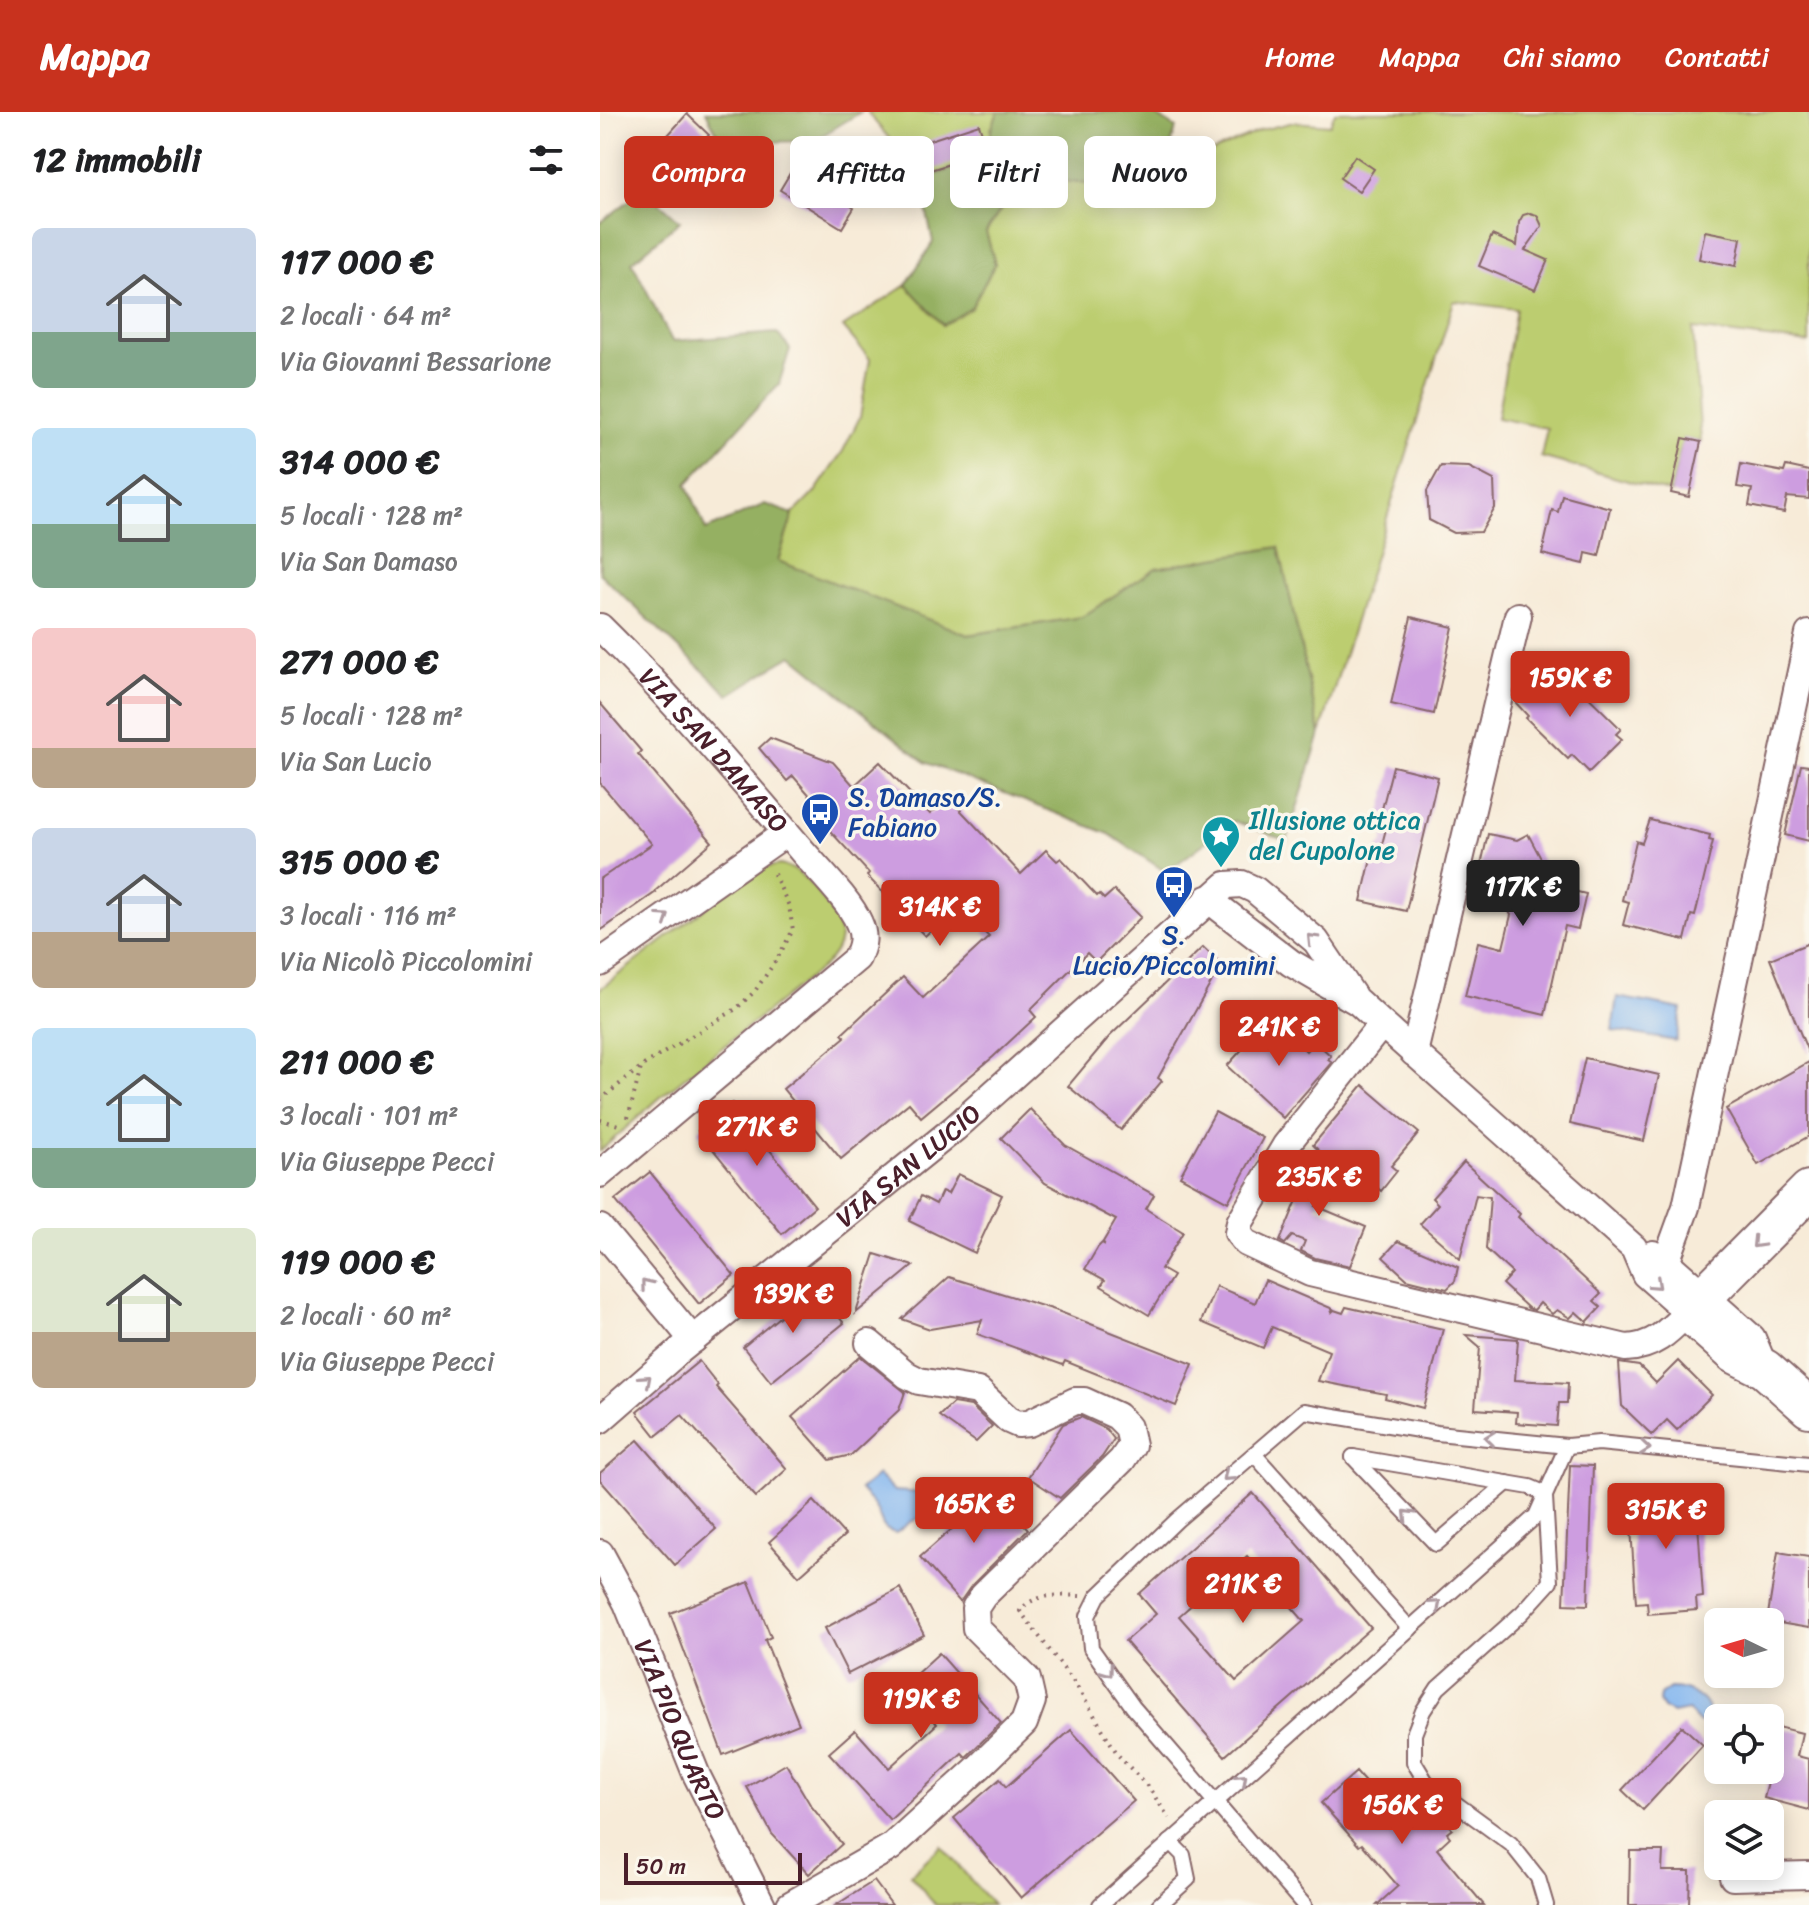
<!DOCTYPE html>
<html lang="it">
<meta charset="utf-8">
<style>
body{margin:0;font-family:Sriracha,sans-serif;background:#f6f6f6;color:#202124;height:100vh;display:flex;flex-direction:column;font-size:30px;white-space:nowrap}
*{box-sizing:border-box;margin:0}
p{font-size:26px;color:#757577}
.icon{flex:none;width:44px;height:44px;fill:none;stroke:currentColor;stroke-width:2;stroke-linecap:round;stroke-linejoin:round}
.map{position:relative;flex:1;overflow:hidden}
.details{display:flex;flex-direction:column;background:#fff;width:600px}
.details>*{flex:none}
.hud{position:absolute;left:24px;top:24px;width:760px;height:72px;display:flex;gap:16px}
.needle{width:52px;rotate:275deg}
.buttons{position:absolute;left:1104px;top:1496px;display:grid;gap:16px}
.buttons a{display:grid;place-items:center;width:80px;height:80px;border-radius:12px;background:#fff;box-shadow:0 4px 20px #0003;font-size:40px}
.scale{position:absolute;left:24px;bottom:20px;width:178px;box-sizing:border-box;padding-left:8px;border:4px solid #4a1f2b;border-top:0;font-size:22px;line-height:28px;white-space:nowrap;color:#4a1f2b;-webkit-text-stroke:6px #fbf7ec;paint-order:stroke}
.price{position:absolute;translate:-50% -68px;padding:0 18px;border-radius:8px;background:#c8321e;color:#fff;font-size:26px;line-height:52px;filter:drop-shadow(0 2px 4px #0008)}
.price::after{content:'';position:absolute;left:50%;top:48px;width:24px;height:18px;margin-left:-12px;background:inherit;clip-path:polygon(0 0,100% 0,50% 100%)}
.price.current{background:#222;color:#fff}
ul{padding:0;list-style:none}
li{display:flex;align-items:center;gap:24px;height:200px;padding:0 32px}
li span{display:grid;place-items:center;flex:none;width:224px;height:160px;border-radius:12px;color:#555}
li>.icon{margin-inline-start:auto}
span .icon{width:96px;height:96px;fill:#fffc;stroke-width:1}
li b{font-size:34px}
h2{display:flex;justify-content:space-between;align-items:center;height:96px;padding:0 32px;font-size:34px}
.pill{padding:0 28px;border-radius:12px;background:#fff;box-shadow:0 4px 20px #0003;font-size:28px;line-height:72px}
.pill.current{background:#c8321e;color:#fff}
header{display:flex;align-items:center;gap:48px;box-sizing:border-box;height:112px;padding:0 40px;background:#c8321e;color:#fff}
header strong{font-size:38px}
nav{display:flex;gap:44px;margin-inline-start:auto;font-size:28px}
main{display:flex;flex:1;min-height:0}
.map>svg:first-child{display:block}
.green{fill:#bccd70;stroke:#83764e;stroke-width:2}
.forest{fill:#95b062;stroke:#706846;stroke-width:2}
.water{fill:#82b5ef;stroke:#666a8d;stroke-width:2}
.building{fill:#cd9de0;fill-rule:evenodd}
.lines{fill:none;stroke-linecap:round;stroke-linejoin:round}
.service-casing{stroke:#876668;stroke-width:18}
.minor-casing{stroke:#876668;stroke-width:30}
.secondary-casing{stroke:#876668;stroke-width:42}
.path{stroke:#876668;stroke-width:4;stroke-dasharray:2 6;stroke-linecap:butt}
.service{stroke:#fff;stroke-width:14}
.minor{stroke:#fff;stroke-width:26}
.secondary{stroke:#fff;stroke-width:38}
.oneway{stroke:#ae9aa0}
.labels{text-anchor:middle;dominant-baseline:central;stroke-width:7;stroke-linejoin:round;paint-order:stroke}
.street-label{font-size:26px;fill:#4a1f2b;stroke:#fbf7ec}
.transit-label{font-size:26px;fill:#164399;stroke:#fbf7ec;text-anchor:start}
.culture-label{font-size:26px;fill:#0d838f;stroke:#fbf7ec;text-anchor:start}
</style>
<header>
<strong>Mappa</strong>
<nav><a>Home</a><a>Mappa</a><a>Chi siamo</a><a>Contatti</a></nav>
</header>
<main>
<section class="details">
<h2>12 immobili<svg class="icon" aria-label="filters" viewBox="0 0 24 24"><path d="M4 7h16M4 17h16"/><circle cx="9" cy="7" r="2"/><circle cx="15" cy="17" r="2"/></svg></h2>
<ul>
<li><span style="background:linear-gradient(#c9d6e8 65%,#7fa58c 0)"><svg class="icon" aria-label="home" viewBox="0 0 24 24"><path d="M3 11l9-7 9 7M6 9v11h12V9"/></svg></span><div><b>117 000 €</b><p>2 locali · 64 m²</p><p>Via Giovanni Bessarione</p></div></li>
<li><span style="background:linear-gradient(#bfe0f5 60%,#7fa58c 0)"><svg class="icon" aria-label="home" viewBox="0 0 24 24"><path d="M3 11l9-7 9 7M6 9v11h12V9"/></svg></span><div><b>314 000 €</b><p>5 locali · 128 m²</p><p>Via San Damaso</p></div></li>
<li><span style="background:linear-gradient(#f6c9c9 75%,#b9a48a 0)"><svg class="icon" aria-label="home" viewBox="0 0 24 24"><path d="M3 11l9-7 9 7M6 9v11h12V9"/></svg></span><div><b>271 000 €</b><p>5 locali · 128 m²</p><p>Via San Lucio</p></div></li>
<li><span style="background:linear-gradient(#c9d6e8 65%,#b9a48a 0)"><svg class="icon" aria-label="home" viewBox="0 0 24 24"><path d="M3 11l9-7 9 7M6 9v11h12V9"/></svg></span><div><b>315 000 €</b><p>3 locali · 116 m²</p><p>Via Nicolò Piccolomini</p></div></li>
<li><span style="background:linear-gradient(#bfe0f5 75%,#7fa58c 0)"><svg class="icon" aria-label="home" viewBox="0 0 24 24"><path d="M3 11l9-7 9 7M6 9v11h12V9"/></svg></span><div><b>211 000 €</b><p>3 locali · 101 m²</p><p>Via Giuseppe Pecci</p></div></li>
<li><span style="background:linear-gradient(#dfe7d0 65%,#b9a48a 0)"><svg class="icon" aria-label="home" viewBox="0 0 24 24"><path d="M3 11l9-7 9 7M6 9v11h12V9"/></svg></span><div><b>119 000 €</b><p>2 locali · 60 m²</p><p>Via Giuseppe Pecci</p></div></li>
</ul>
</section>
<div class="map">
<svg width="1209" height="1793" viewBox="0 0 1209 1793">
<rect width="100%" height="100%" fill="#fbf7ec"/>
<filter id="ink" filterUnits="userSpaceOnUse"><feTurbulence type="fractalNoise" baseFrequency=".0125" numOctaves="2"/><feDisplacementMap in="SourceGraphic" scale="16" xChannelSelector="R" yChannelSelector="G"/><feConvolveMatrix kernelMatrix="1 2 1 2 8 2 1 2 1" color-interpolation-filters="sRGB"/></filter>
<filter id="wash" filterUnits="userSpaceOnUse"><feTurbulence type="fractalNoise" baseFrequency=".006" numOctaves="4" result="noise"/><feDisplacementMap in="SourceGraphic" scale="32" xChannelSelector="R" yChannelSelector="G"/><feGaussianBlur stdDeviation="1.8" result="paint"/><feColorMatrix in="noise" values="0 0 0 0 0 0 0 0 0 0 0 0 0 0 0 0 0 1.4 0 .05"/><feComposite in="paint" operator="in"/></filter>
<g filter="url(#wash)">
<rect width="100%" height="100%" fill="#f7ebd8"/>
<g class="green">
<path d="M267,0H398L391,18V43L329,65L318,61Z"/>
<path d="M735,0H1209V231L1093,217L1101,330L1083,327L1071,381L941,345L947,316L897,306L916,197L854,189L720,622L679,436L556,456L482,505L367,523L178,449L193,402L215,380L243,339L260,305L270,247L243,215L306,173L343,213L371,196L395,152L386,120L401,97L457,68L510,75L539,69H566V51L579,55L661,18L694,10L730,13Z"/>
<path d="M180,753C187,755 194,756 198,760C213,773 240,805 240,825C239,837 232,844 225,853L63,983L0,1039V877L156,757Z"/>
<path d="M341,1734L393,1793H336L310,1763Z"/>
</g>
<g class="forest">
<path d="M106,0H261L213,29L157,30L118,23Z"/>
<path d="M398,0H550L576,16L566,51V69H539L510,75L457,68L401,97L386,120L395,152L371,196L343,213L306,173L333,130L324,87L314,84L318,61L329,65L391,43V18Z"/>
<path d="M44,77L80,109L32,150L72,229L177,221L190,237L179,272L87,372L106,418L165,392L193,402L178,449L368,523L482,505L556,456L679,435L720,622L687,729L634,709L566,760L509,722L325,650L192,543L129,583L0,462V111Z"/>
</g>
<g class="water">
<path d="M1017,885L1082,897L1076,929L1012,918Z"/>
<path d="M278,1363L294,1379L325,1381L328,1402L310,1410L296,1421C279,1418 283,1408 275,1395C271,1389 265,1384 260,1378Z"/>
<path d="M1070,1576C1088,1576 1113,1587 1108,1608L1099,1611L1087,1598L1073,1601L1063,1597L1059,1590L1060,1583Z"/>
</g>
<g id="blocks">
<g class="building">
<path d="M87,2L109,23L90,45L68,23Z"/>
<path d="M379,12L388,40L324,60L315,33Z"/>
<path d="M755,44L774,57L759,79L740,66Z"/>
<path d="M192,58L254,96L242,116L180,78Z"/>
<path d="M930,101L937,103L942,114L925,138L948,148L935,178L879,154L892,123L917,134L919,110L923,103Z"/>
<path d="M1105,119L1141,126L1136,154L1099,147Z"/>
<path d="M1083,326L1101,330L1089,385L1071,381Z"/>
<path d="M1141,352L1184,360L1186,354L1209,359V387L1187,385L1184,401L1149,394L1152,377L1137,375Z"/>
<path d="M841,354L869,355L894,368L895,396L881,420L854,421L829,408L827,379Z"/>
<path d="M962,383L1010,396L999,444L986,441L984,452L942,442L952,398L958,400Z"/>
<path d="M811,505L853,515L834,602L791,592Z"/>
<path d="M952,555L955,558L958,555L1021,617L1016,622L1022,627L989,660L972,643L968,647L926,606L928,604L916,591Z"/>
<path d="M0,591L41,639L38,642L112,730L55,779L56,780L0,819V767L52,732L0,671Z"/>
<path d="M170,626L233,650L254,674L280,650L330,702L348,685L421,762L446,738L457,749L461,746L497,784L499,782L504,787L514,778L541,805L496,850L487,841L430,898L436,905L393,945L321,1005L309,991L241,1047L183,977L245,925L242,922L303,865L323,886L389,825L384,820L387,816L361,790L325,824L267,764L269,761L219,707L225,701L193,664L187,669L159,636Z"/>
<path d="M1201,653L1209,654V729L1185,723Z"/>
<path d="M793,654L838,665L806,799L761,789L772,743L782,732L786,717L781,701Z"/>
<path d="M1050,708L1110,723L1109,728L1113,729L1095,804L1091,803L1085,828L1023,813L1029,790L1022,788L1036,729L1042,731Z"/>
<path d="M888,722L917,728L928,722L956,775L986,782L978,817L965,814L945,903L865,884L878,830L903,836L911,803L891,770L886,772L876,755L881,753Z"/>
<path d="M1209,831V940H1208L1170,847Z"/>
<path d="M603,835L621,853L558,966L562,969L521,1018L468,974L509,925Z"/>
<path d="M667,910L691,932L695,928L706,939L715,929L731,944L728,947L732,950L683,1006L627,954Z"/>
<path d="M985,946L1059,963L1044,1029L970,1012Z"/>
<path d="M1209,950V1024L1158,1053L1126,997Z"/>
<path d="M763,973L819,1021L791,1054L797,1059L781,1079L751,1053L744,1062L713,1033Z"/>
<path d="M132,991L215,1094L182,1122L98,1019Z"/>
<path d="M430,997L465,1033L554,1083L546,1097L583,1120L561,1157L573,1164L549,1203L501,1174L505,1168L485,1157L498,1135L502,1131L505,1133L503,1130L516,1108L445,1071L401,1026Z"/>
<path d="M615,1000L663,1026L628,1090L580,1064Z"/>
<path d="M701,1048L738,1068L716,1094L766,1115L750,1154L715,1146L701,1139L705,1129L692,1124L685,1132L680,1129L698,1086L681,1072Z"/>
<path d="M864,1050L920,1102L918,1105L1001,1182L994,1189L1001,1195L987,1210L976,1200L970,1206L957,1198L952,1202L940,1191L934,1198L928,1196L902,1172L912,1161L886,1137L890,1085L876,1083L860,1147L820,1112L838,1092L832,1086Z"/>
<path d="M50,1060L134,1163L99,1192L15,1088Z"/>
<path d="M358,1062L402,1083L375,1141L309,1109L321,1084L336,1092L342,1079L348,1082Z"/>
<path d="M798,1129L858,1155L855,1169L847,1177L807,1167L783,1145Z"/>
<path d="M275,1142L313,1154L256,1201Z"/>
<path d="M349,1165L455,1198L593,1252L576,1294L465,1249L463,1253L377,1222L382,1208L330,1217L302,1207Z"/>
<path d="M665,1168L733,1197L731,1201L734,1198L743,1201L746,1195L843,1217L823,1296L785,1286L786,1282L718,1269L729,1239L672,1215L663,1236L601,1210L616,1174L655,1191Z"/>
<path d="M214,1176L244,1211L171,1270L143,1235Z"/>
<path d="M866,1223L918,1227L915,1268L968,1271L967,1291H959L957,1314L916,1311L917,1300L875,1297L880,1235Z"/>
<path d="M260,1244L305,1280L299,1298L251,1343L230,1348L192,1305Z"/>
<path d="M99,1249L118,1273L116,1275L187,1357L156,1385L82,1303L56,1324L37,1300Z"/>
<path d="M1078,1249L1112,1283L1077,1318L1067,1308L1052,1323L1022,1294L1019,1251L1039,1254L1056,1271Z"/>
<path d="M353,1291L371,1294L392,1314L376,1330L339,1304Z"/>
<path d="M481,1305L506,1317L514,1327L502,1345L460,1386L428,1365L463,1312Z"/>
<path d="M38,1328L116,1417L75,1453L0,1368V1361Z"/>
<path d="M970,1353L993,1354L988,1493L964,1492Z"/>
<path d="M1088,1378V1383L1096,1382L1103,1485L1096,1486L1097,1498L1048,1502L1047,1490L1036,1491L1029,1386L1039,1385V1381Z"/>
<path d="M395,1379L428,1417L372,1473L360,1490L320,1445Z"/>
<path d="M653,1381L771,1516L625,1644L525,1529L556,1502L539,1482ZM647,1444L704,1509L636,1569L579,1504Z"/>
<path d="M214,1389L245,1423L199,1464L169,1430Z"/>
<path d="M1178,1440L1209,1445V1516L1167,1509Z"/>
<path d="M149,1470L171,1525L165,1528L199,1612L123,1643L70,1501Z"/>
<path d="M300,1476L324,1523L248,1562L225,1516Z"/>
<path d="M339,1541L401,1611L366,1645L362,1641L290,1708L229,1641L255,1618L289,1656L337,1612L303,1574Z"/>
<path d="M1170,1613L1202,1621L1197,1644L1209,1647V1698L1164,1686L1176,1641L1170,1639Z"/>
<path d="M1082,1614L1103,1633L1043,1698L1022,1678Z"/>
<path d="M471,1618L534,1689L421,1786L354,1706L400,1667L406,1675Z"/>
<path d="M186,1652L211,1694L242,1732L209,1762L172,1722L147,1675Z"/>
<path d="M756,1660L799,1709L819,1691L823,1696L830,1691L852,1717L847,1721L850,1725L837,1737L884,1793H777L798,1774L762,1732L759,1734L721,1691Z"/>
<path d="M1030,1739H1063L1062,1759H1090L1089,1793H1029Z"/>
<path d="M274,1769L292,1793H236Z"/>
</g>
</g>
</g>
<g filter="url(#ink)">
<use href="#blocks" fill-opacity="0" stroke="#876668" stroke-width="2"/>
<g class="lines">
<defs>
<g id="service">
<path d="M654,1342L810,1517"/>
<path d="M753,1345L836,1432L907,1371"/>
<path d="M753,1345L930,1375L944,1381"/>
<path d="M945,1385L950,1470L922,1501L838,1576L823,1599L814,1622V1650L826,1670L911,1732L938,1766L946,1793"/>
<path d="M500,1793L936,1404L967,1334"/>
<path d="M559,1793L588,1767L583,1743L570,1730"/>
<path d="M704,1793L533,1595L491,1536L488,1504L498,1484L577,1408L704,1299L837,1321L967,1334L999,1331L1209,1352"/>
</g>
<g id="minor">
<path id="s1" d="M0,515C70,584 134,659 198,734C215,755 249,787 259,811C265,824 263,833 257,846L0,1062"/>
<path d="M608,787L691,851L758,890L782,912L1034,1136L1045,1162L1088,1200C1069,1219 1054,1235 1026,1236L710,1161L646,1131L638,1121L640,1110L686,1033L782,912"/>
<path d="M0,851L186,721"/>
<path d="M814,941L918,504"/>
<path d="M0,1116L93,1228"/>
<path d="M1053,1142L1066,1150L1152,1226L1165,1257"/>
<path d="M1066,1150L1086,1095L1209,522"/>
<path id="s2" d="M0,1308L79,1239L355,1016L626,773L642,772L655,778L716,829L753,884"/>
<path id="s3" d="M0,1441L27,1491L97,1664L162,1793"/>
<path d="M1133,1765L1209,1763"/>
<path d="M190,1793L291,1735L379,1655L424,1611L432,1589L427,1567L376,1516L375,1496L383,1484L522,1348L532,1333L528,1315L517,1304L484,1289H475L429,1311L418,1312L409,1308L378,1279L319,1269L307,1263L269,1231"/>
</g>
<path id="secondary" d="M1209,1078L1088,1200L1135,1242L1165,1257L1209,1296"/>
</defs>
<use href="#service" class="service-casing"/>
<use href="#minor" class="minor-casing"/>
<use href="#secondary" class="secondary-casing"/>
<g class="path">
<path d="M0,988L42,954L136,897L155,879L177,847L193,818L189,794L173,760"/>
<path d="M28,1006L41,956"/>
<path d="M0,1008L19,1013"/>
<path d="M480,1484C460,1483 433,1481 420,1499L476,1573L518,1643L549,1676L569,1706"/>
</g>
<use href="#service" class="service"/>
<use href="#minor" class="minor"/>
<use href="#secondary" class="secondary"/>
</g>
<defs><path id="oneway-chevron" d="M-2-3.5L2.5 0L-2 3.5" fill="none" stroke-width="1.6" stroke-linecap="round" stroke-linejoin="round" transform="scale(2)"/></defs>
<g class="oneway">
<use href="#oneway-chevron" transform="translate(64 806) rotate(-34)"/>
<use href="#oneway-chevron" transform="translate(712 827) rotate(-134)"/>
<use href="#oneway-chevron" transform="translate(1157 1131) rotate(134)"/>
<use href="#oneway-chevron" transform="translate(46 1172) rotate(-129)"/>
<use href="#oneway-chevron" transform="translate(1056 1172) rotate(42)"/>
<use href="#oneway-chevron" transform="translate(46 1268) rotate(-41)"/>
<use href="#oneway-chevron" transform="translate(890 1326) rotate(-174)"/>
<use href="#oneway-chevron" transform="translate(1045 1336) rotate(6)"/>
<use href="#oneway-chevron" transform="translate(628 1364) rotate(139)"/>
<use href="#oneway-chevron" transform="translate(808 1403) rotate(-134)"/>
<use href="#oneway-chevron" transform="translate(836 1493) rotate(-42)"/>
<use href="#oneway-chevron" transform="translate(508 1559) rotate(54)"/>
<use href="#oneway-chevron" transform="translate(642 1667) rotate(-42)"/>
</g>
</g>
<defs>
<symbol id="bus-pin" viewBox="-11 -11 22 30"><path d="M0 17L-7.5 6A9.5 9.5 0 1 1 7.5 6Z" fill="#1a4fb4" stroke="#fbf7ec"/><path d="M-5-6H5V4H4V6H2V4H-2V6H-4V4H-5ZM-3.5-4V0h7V-4ZM-3.5 1.2v1.5H-2V1.2ZM2 1.2v1.5H3.5V1.2Z" fill="#fff"/></symbol>
<symbol id="sight-pin" viewBox="-11 -11 22 30"><path d="M0 17L-7.5 6A9.5 9.5 0 1 1 7.5 6Z" fill="#0f9aa8" stroke="#fbf7ec"/><path d="M0-6L1.8-2.2L6-1.7L2.9 1.2L3.7 5.4L0 3.3L-3.7 5.4L-2.9 1.2L-6-1.7L-1.8-2.2Z" fill="#fff"/></symbol>
</defs>
<g fill-rule="evenodd">
<use href="#bus-pin" x="198" y="678" width="44" height="60"/>
<use href="#sight-pin" x="599" y="701" width="44" height="60"/>
<use href="#bus-pin" x="552" y="751" width="44" height="60"/>
</g>
<g class="labels">
<g class="street-label">
<text stroke="none"><textPath href="#s1" startOffset="168">VIA SAN DAMASO</textPath></text>
<text stroke="none"><textPath href="#s2" startOffset="400">VIA SAN LUCIO</textPath></text>
<text stroke="none"><textPath href="#s3" startOffset="194">VIA PIO QUARTO</textPath></text>
</g>
<g class="transit-label">
<text x="248" y="685">S. Damaso/S.<tspan x="248" dy="30">Fabiano</tspan></text>
<text x="574" y="823" text-anchor="middle">S.<tspan x="574" dy="30">Lucio/Piccolomini</tspan></text>
</g>
<g class="culture-label">
<text x="649" y="708">Illusione ottica<tspan x="649" dy="30">del Cupolone</tspan></text>
</g>
</g>
</svg>
<div class="buttons">
<a><svg class="needle" viewBox="-14 -14 28 28"><path d="M0-13l5 13h-10z" fill="#e53935"/><path d="M0 13l5-13h-10z" fill="#757577"/></svg></a>
<a><svg class="icon" aria-label="locate" viewBox="0 0 24 24"><circle cx="12" cy="12" r="6"/><path d="M12 2v4M12 18v4M2 12h4M18 12h4"/></svg></a>
<a><svg class="icon" aria-label="layers" viewBox="0 0 24 24"><path d="M12 4l9 5-9 5-9-5zM3 14l9 5 9-5"/></svg></a>
</div>
<div class="scale">50 m</div>
<b class="price" style="left:970px;top:607px">159K €</b>
<b class="price current" style="left:923px;top:816px">117K €</b>
<b class="price" style="left:340px;top:836px">314K €</b>
<b class="price" style="left:679px;top:956px">241K €</b>
<b class="price" style="left:157px;top:1056px">271K €</b>
<b class="price" style="left:719px;top:1106px">235K €</b>
<b class="price" style="left:193px;top:1223px">139K €</b>
<b class="price" style="left:374px;top:1433px">165K €</b>
<b class="price" style="left:1066px;top:1439px">315K €</b>
<b class="price" style="left:643px;top:1513px">211K €</b>
<b class="price" style="left:321px;top:1628px">119K €</b>
<b class="price" style="left:802px;top:1734px">156K €</b>
<div class="hud">
<a class="pill current">Compra</a>
<a class="pill">Affitta</a>
<a class="pill">Filtri</a>
<a class="pill">Nuovo</a>
</div>
</div>
</main>
